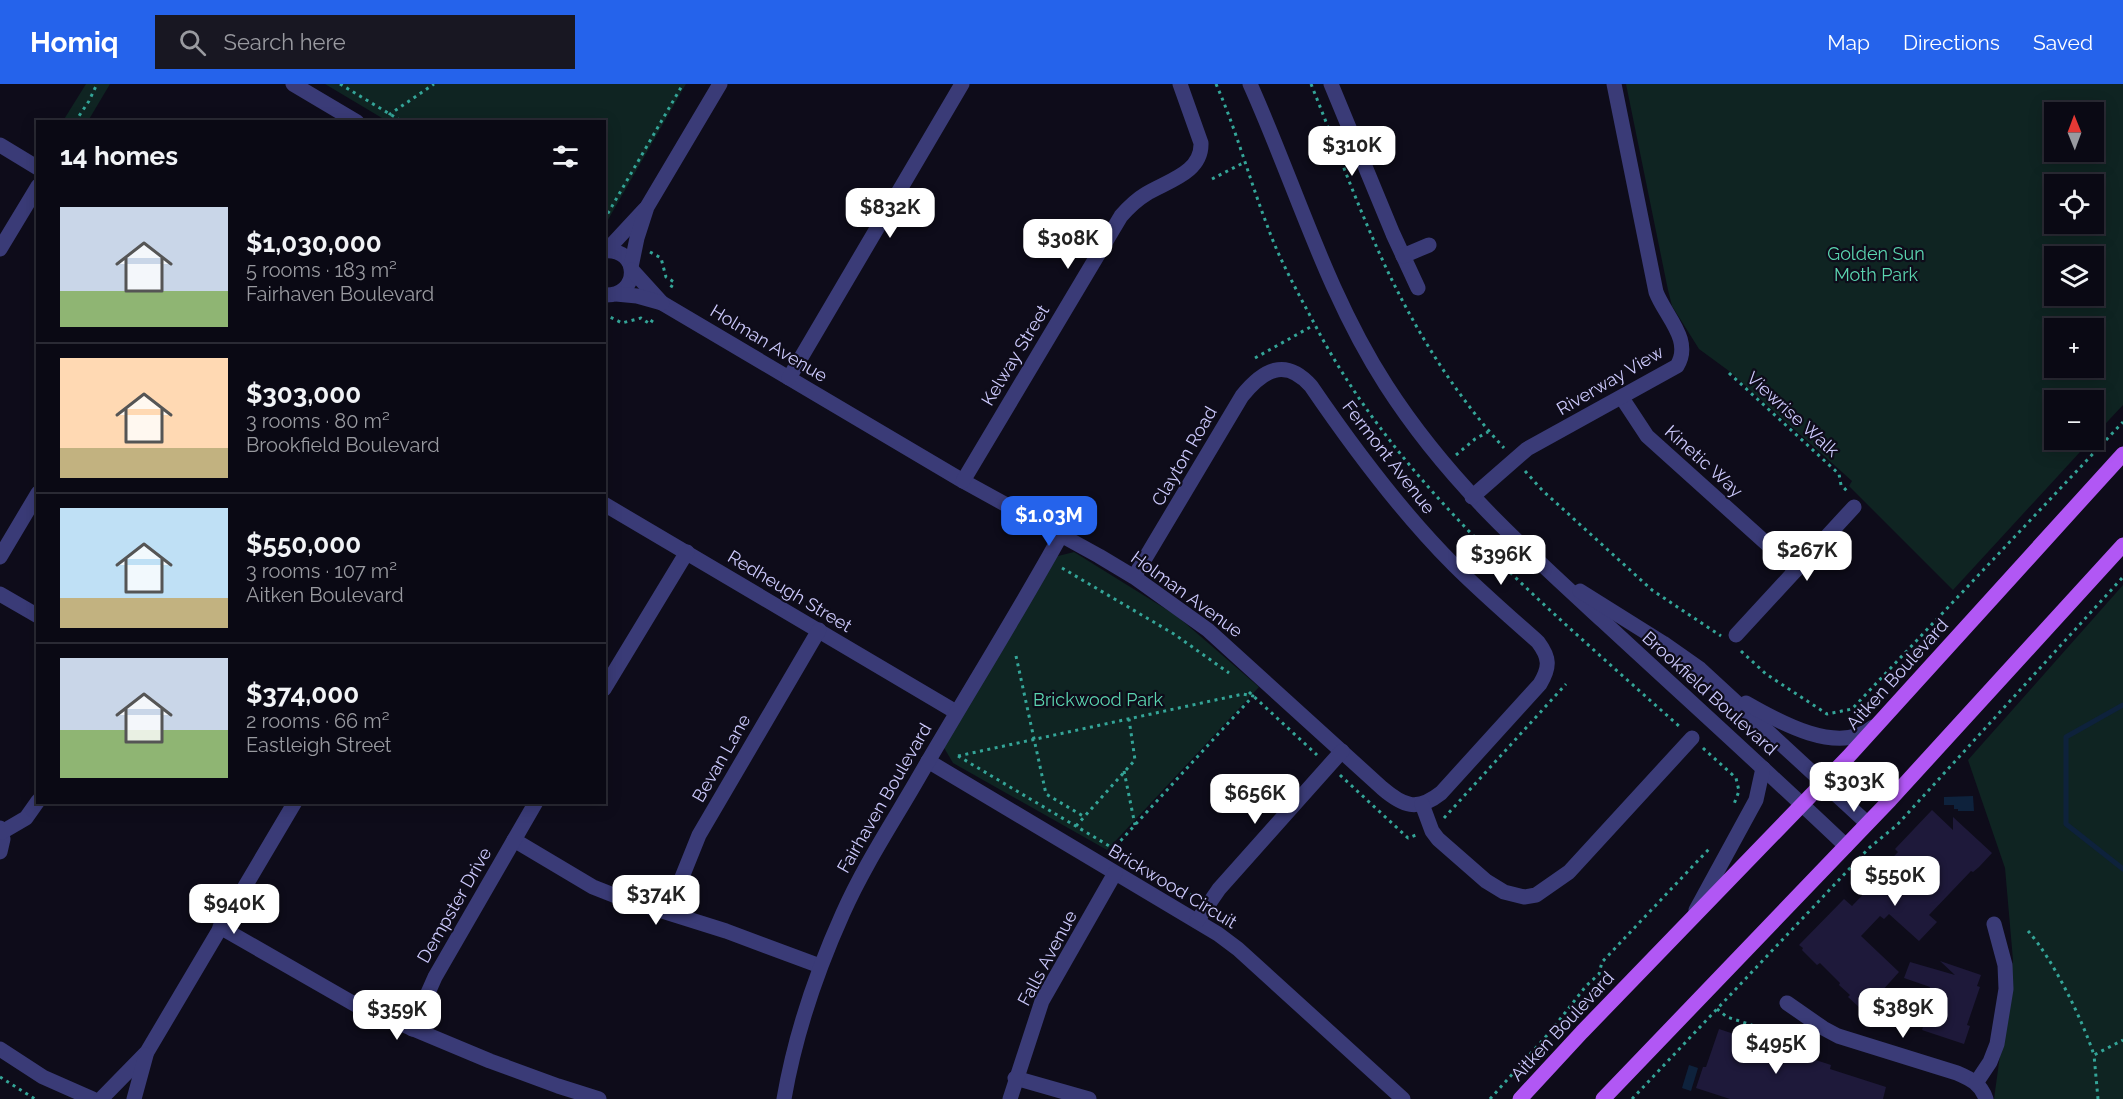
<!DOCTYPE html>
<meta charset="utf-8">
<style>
body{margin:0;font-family:Raleway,sans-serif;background:#181722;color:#f1f3f6;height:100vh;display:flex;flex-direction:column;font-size:22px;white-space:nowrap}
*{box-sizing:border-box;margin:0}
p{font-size:20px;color:#999aa0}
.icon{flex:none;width:33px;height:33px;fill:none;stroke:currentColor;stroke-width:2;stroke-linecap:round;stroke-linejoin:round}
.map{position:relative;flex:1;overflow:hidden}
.sheet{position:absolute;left:36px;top:36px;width:570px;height:684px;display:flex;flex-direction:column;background:#0a0914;border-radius:0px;box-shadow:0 3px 15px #0003,0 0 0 2px #2a2a34}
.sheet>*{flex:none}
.needle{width:39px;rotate:359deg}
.controls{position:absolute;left:2044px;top:18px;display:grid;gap:12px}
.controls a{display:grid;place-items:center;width:60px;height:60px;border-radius:0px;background:#0a0914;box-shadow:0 3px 15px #0003,0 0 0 2px #2a2a34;font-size:30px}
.price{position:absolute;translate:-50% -51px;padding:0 14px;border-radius:12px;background:#fff;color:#222;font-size:20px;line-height:39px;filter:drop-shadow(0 2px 3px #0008)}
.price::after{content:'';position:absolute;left:50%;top:36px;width:18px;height:14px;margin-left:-9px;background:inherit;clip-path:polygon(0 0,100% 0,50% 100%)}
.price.selected{background:#2563eb;color:#fff}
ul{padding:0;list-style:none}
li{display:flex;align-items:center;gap:18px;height:150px;padding:0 24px}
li+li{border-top:2px solid #2a2a34}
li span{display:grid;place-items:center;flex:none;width:168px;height:120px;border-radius:0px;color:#555}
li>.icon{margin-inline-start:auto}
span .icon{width:72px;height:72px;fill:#fffc;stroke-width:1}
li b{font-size:26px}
h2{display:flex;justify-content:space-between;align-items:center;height:72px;padding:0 24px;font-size:26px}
header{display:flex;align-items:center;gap:36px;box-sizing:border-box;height:84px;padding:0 30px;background:#2563eb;color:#fff}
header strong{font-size:28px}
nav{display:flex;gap:33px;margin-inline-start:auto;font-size:21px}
.search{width:420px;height:54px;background:#181722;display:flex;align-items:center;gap:15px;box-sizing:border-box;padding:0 21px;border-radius:0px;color:#999aa0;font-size:22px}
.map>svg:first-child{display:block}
.green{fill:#0f2422;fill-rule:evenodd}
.water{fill:#0e223c}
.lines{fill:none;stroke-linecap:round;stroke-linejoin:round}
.stream{stroke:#0e223c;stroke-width:5}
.building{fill:#1e193a}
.path{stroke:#34a598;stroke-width:3;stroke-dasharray:3 4.5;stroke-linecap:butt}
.minor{stroke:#3a3b77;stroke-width:15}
.major{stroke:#b157f4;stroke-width:15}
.labels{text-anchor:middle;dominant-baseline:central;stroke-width:4.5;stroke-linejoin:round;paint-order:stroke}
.park-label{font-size:18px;fill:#5bd5b0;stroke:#0e0c1a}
.street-label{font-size:18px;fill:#ccc9fc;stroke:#0e0c1a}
</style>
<header>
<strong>Homiq</strong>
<div class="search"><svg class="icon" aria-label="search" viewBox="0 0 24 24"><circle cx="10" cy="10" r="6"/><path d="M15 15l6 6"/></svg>Search here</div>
<nav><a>Map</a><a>Directions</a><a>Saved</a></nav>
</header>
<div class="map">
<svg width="2123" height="1015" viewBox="0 0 2123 1015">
<rect width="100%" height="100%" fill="#0e0c1a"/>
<g class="green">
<path d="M86,0H110L88,37H63Z"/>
<path d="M325,0H686L605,141L604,38L387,37Z"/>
<path d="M1626,0H2123V321L2094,352V316H2055V356H2091L1953,506L1849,402L1852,397L1729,287L1699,265L1672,222L1668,206ZM2094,28V68H2055V28ZM2094,100V140H2055V100ZM2094,172V212H2055V172ZM2094,244V284H2055V244Z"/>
<path d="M1074,468L1177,532L1259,603L1107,766L953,679L943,662L1054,473Z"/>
<path d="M2123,501V1015H1994L2013,876L2005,784L1968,676Z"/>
</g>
<g class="water">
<path d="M1973,712L1974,727H1958V725H1954V721H1944V713Z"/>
<path d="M1689,981L1698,984L1691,1007L1682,1004Z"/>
</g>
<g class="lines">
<path class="stream" d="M2123,621L2066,653V740L2123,785"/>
</g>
<g class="building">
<path d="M1932,726L1953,746V733L1992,769L1979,783L1973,788L1971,787L1929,831L1937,838L1919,857L1889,830L1884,835L1880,832L1861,852L1899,888L1881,908L1890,916L1878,929L1874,925L1871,929L1864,923L1861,925L1848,913L1850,911L1839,901L1840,899L1820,879L1817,881L1802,866L1803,864L1799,861L1844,815L1852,822L1881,792L1878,789L1898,768L1895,765Z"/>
<path d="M1940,877L1981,891L1977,902L1980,903L1967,941L1970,942L1964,960L1922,946L1925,936L1919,934L1930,903L1904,894L1910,878L1955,891Z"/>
<path d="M1719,945L1749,955L1747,959L1777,968L1779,964L1831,981L1830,985L1886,1003L1883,1015H1730L1696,1004L1703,983H1706Z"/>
</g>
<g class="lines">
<g class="path">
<path d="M340,0L403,38"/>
<path d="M1216,0C1236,45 1249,94 1267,141C1279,175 1297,207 1314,239C1399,403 1546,522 1681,644"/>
<path d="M1311,0C1332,52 1351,105 1374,157C1406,231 1449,304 1504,364"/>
<path d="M75,38L89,17L97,0"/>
<path d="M386,38L390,30L434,0"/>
<path d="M1212,95L1245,78"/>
<path d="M604,136L683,0"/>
<path d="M650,168L661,174L666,193L674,198L670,205"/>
<path d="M604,230L622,239L641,234L650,240L655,232"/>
<path d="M1255,274L1314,241"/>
<path d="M1729,289L1839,390L1841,401L1849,409"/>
<path d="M1456,371L1475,355L1488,348"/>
<path d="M1525,387L1542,406L1652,506L1721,552"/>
<path d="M1062,484L1174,550L1229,589"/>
<path d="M1741,567L1766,590L1827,630L1852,625L2123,338"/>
<path d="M1016,572L1046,710L1083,732"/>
<path d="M1249,608L1317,671"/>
<path d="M1703,664L1736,694L1739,707L1734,720"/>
<path d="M958,672L1243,610L1253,612L1113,765"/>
<path d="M958,672L1195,813"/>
<path d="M1124,687L1135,741"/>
<path d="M1340,691L1408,754L1416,751"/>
<path d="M1444,734L1566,600"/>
<path d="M1076,742L1135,676L1129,635"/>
<path d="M2028,847C2053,875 2082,935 2094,971"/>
<path d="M1717,925L1727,933L1779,950"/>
<path d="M0,993L35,1015"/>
<path d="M1490,1015L1550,948L1586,902L1599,890L1602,878L1709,765"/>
<path d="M1632,1015L1869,764L1897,741L2123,493"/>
<path d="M2098,1015L2094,971L2123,956"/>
</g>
<g class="minor">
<path d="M293,0L357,38"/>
<path d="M1250,0C1295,100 1326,208 1386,301C1447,396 1521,462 1603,537C1684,612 1766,686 1846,762"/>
<path d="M1331,0L1393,150L1418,204"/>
<path d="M0,61L38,84"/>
<path d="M0,165L38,102"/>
<path d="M604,167C640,163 641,213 604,211"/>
<path d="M606,167L645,125"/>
<path d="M1403,172L1429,161"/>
<path d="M631,183L637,154L647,123L720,0"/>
<path d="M632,186L662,219L963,397L1099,472L1134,493L1208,546L1382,704C1403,722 1417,728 1441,709L1540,600C1550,583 1550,574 1538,558C1510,533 1481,508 1454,481C1400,427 1354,365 1311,302C1285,273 1263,286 1242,312L1134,493"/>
<path d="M616,210L637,212L662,219"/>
<path d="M789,294L962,0"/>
<path d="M1622,314L1647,352L1796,486"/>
<path d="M963,397L1121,132C1128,124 1136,116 1146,110C1167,97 1202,89 1201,59L1180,0"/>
<path d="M1472,413L1527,365L1677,282C1693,256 1665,232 1656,208L1614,0"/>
<path d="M604,420L956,628"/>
<path d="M0,473L38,409"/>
<path d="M1580,507L1663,559L1700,585L1867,739"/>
<path d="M0,510L38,532"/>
<path d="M1736,551L1854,423"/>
<path d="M604,605L687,468"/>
<path d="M1746,619C1779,638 1839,672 1873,643"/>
<path d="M928,677L1218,850L1238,865L1403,1015"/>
<path d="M1422,720L1432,747L1438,755L1486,797L1504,808L1524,813L1536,811L1569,788L1692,654"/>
<path d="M0,744L3,755L0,768"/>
<path d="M2,748L26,734L38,717"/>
<path d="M514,756L593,803L621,814L726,847L820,882"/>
<path d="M1696,826L1756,716L1763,684"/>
<path d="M668,828L699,751L819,546"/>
<path d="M1197,837L1219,805L1342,667"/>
<path d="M220,843L356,921L490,977L558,1002L599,1015"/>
<path d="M1787,919L1823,944L1838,952L1957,989C1971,995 1981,1000 1986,1015"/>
<path d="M412,945L435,893L536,718"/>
<path d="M0,965L43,993L93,1015"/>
<path d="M1015,994L1089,1015"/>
<path d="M1976,999L1990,978L1997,960L2006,905L2005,881L1994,840"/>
<path d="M101,1015L147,968L295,718"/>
<path d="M134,1015L146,971"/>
<path d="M784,1015C795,951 816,889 843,829C863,784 891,741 916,698C964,615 1015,534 1061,451"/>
<path d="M1010,1015L1042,917L1115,789"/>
</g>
<g class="major">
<path d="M1520,1015L1582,948L1848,673L2123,370"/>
<path d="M1603,1015L1890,716L2123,461"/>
</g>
</g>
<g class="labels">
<g class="park-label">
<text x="1876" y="169">Golden Sun<tspan x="1876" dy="21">Moth Park</tspan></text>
<text x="1098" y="615">Brickwood Park</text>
</g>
<g class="street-label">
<text transform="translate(769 259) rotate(31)">Holman Avenue</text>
<text transform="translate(1015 271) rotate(-59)">Kelway Street</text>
<text transform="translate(1610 296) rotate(-30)">Riverway View</text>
<text transform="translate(1793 330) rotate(42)">Viewrise Walk</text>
<text transform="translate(1184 372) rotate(-60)">Clayton Road</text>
<text transform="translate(1389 373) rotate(52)">Fermont Avenue</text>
<text transform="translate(1704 377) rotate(42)">Kinetic Way</text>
<text transform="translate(790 507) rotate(31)">Redheugh Street</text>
<text transform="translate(1187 510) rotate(36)">Holman Avenue</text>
<text transform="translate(1897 590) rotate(-48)">Aitken Boulevard</text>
<text transform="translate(1710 609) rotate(42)">Brookfield Boulevard</text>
<text transform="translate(721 674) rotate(-60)">Bevan Lane</text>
<text transform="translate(884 714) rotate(-60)">Fairhaven Boulevard</text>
<text transform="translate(1173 802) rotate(31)">Brickwood Circuit</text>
<text transform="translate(454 821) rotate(-60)">Dempster Drive</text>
<text transform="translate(1047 874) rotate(-62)">Falls Avenue</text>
<text transform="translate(1562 942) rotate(-47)">Aitken Boulevard</text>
</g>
</g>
</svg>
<div class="controls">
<a><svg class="needle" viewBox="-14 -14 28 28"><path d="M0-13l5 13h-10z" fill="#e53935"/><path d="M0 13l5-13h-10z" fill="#999aa0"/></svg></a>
<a><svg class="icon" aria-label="locate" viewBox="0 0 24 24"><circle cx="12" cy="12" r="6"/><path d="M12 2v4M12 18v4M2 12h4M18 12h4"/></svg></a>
<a><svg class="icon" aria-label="layers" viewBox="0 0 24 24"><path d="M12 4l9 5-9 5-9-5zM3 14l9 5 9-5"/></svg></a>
<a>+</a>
<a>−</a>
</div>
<b class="price" style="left:1352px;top:93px">$310K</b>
<b class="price" style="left:890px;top:155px">$832K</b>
<b class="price" style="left:1068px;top:186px">$308K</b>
<b class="price selected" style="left:1049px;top:463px">$1.03M</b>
<b class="price" style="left:1807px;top:498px">$267K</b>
<b class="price" style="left:1501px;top:502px">$396K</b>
<b class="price" style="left:1854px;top:729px">$303K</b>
<b class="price" style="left:1255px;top:741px">$656K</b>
<b class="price" style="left:1895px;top:823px">$550K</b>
<b class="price" style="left:656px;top:842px">$374K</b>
<b class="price" style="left:234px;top:851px">$940K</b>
<b class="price" style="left:1903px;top:955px">$389K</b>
<b class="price" style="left:397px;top:957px">$359K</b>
<b class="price" style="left:1776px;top:991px">$495K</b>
<section class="sheet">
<h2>14 homes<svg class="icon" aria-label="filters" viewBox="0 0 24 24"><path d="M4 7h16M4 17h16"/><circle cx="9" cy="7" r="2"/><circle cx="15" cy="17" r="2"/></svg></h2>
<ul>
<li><span style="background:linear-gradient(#c9d6e8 70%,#8fb573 0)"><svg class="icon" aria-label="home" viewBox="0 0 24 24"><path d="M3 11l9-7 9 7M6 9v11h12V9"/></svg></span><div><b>$1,030,000</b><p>5 rooms · 183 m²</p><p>Fairhaven Boulevard</p></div></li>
<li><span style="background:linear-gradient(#ffd9b3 75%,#c2b280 0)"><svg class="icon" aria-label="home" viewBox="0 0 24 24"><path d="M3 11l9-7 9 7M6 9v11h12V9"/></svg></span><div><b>$303,000</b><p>3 rooms · 80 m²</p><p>Brookfield Boulevard</p></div></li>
<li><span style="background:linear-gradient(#bfe0f5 75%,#c2b280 0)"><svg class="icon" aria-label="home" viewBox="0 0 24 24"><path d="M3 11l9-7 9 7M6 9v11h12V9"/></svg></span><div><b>$550,000</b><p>3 rooms · 107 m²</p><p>Aitken Boulevard</p></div></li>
<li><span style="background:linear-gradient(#c9d6e8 60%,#8fb573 0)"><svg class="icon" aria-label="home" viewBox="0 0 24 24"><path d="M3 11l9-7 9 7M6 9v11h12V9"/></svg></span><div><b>$374,000</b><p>2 rooms · 66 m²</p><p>Eastleigh Street</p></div></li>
</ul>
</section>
</div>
